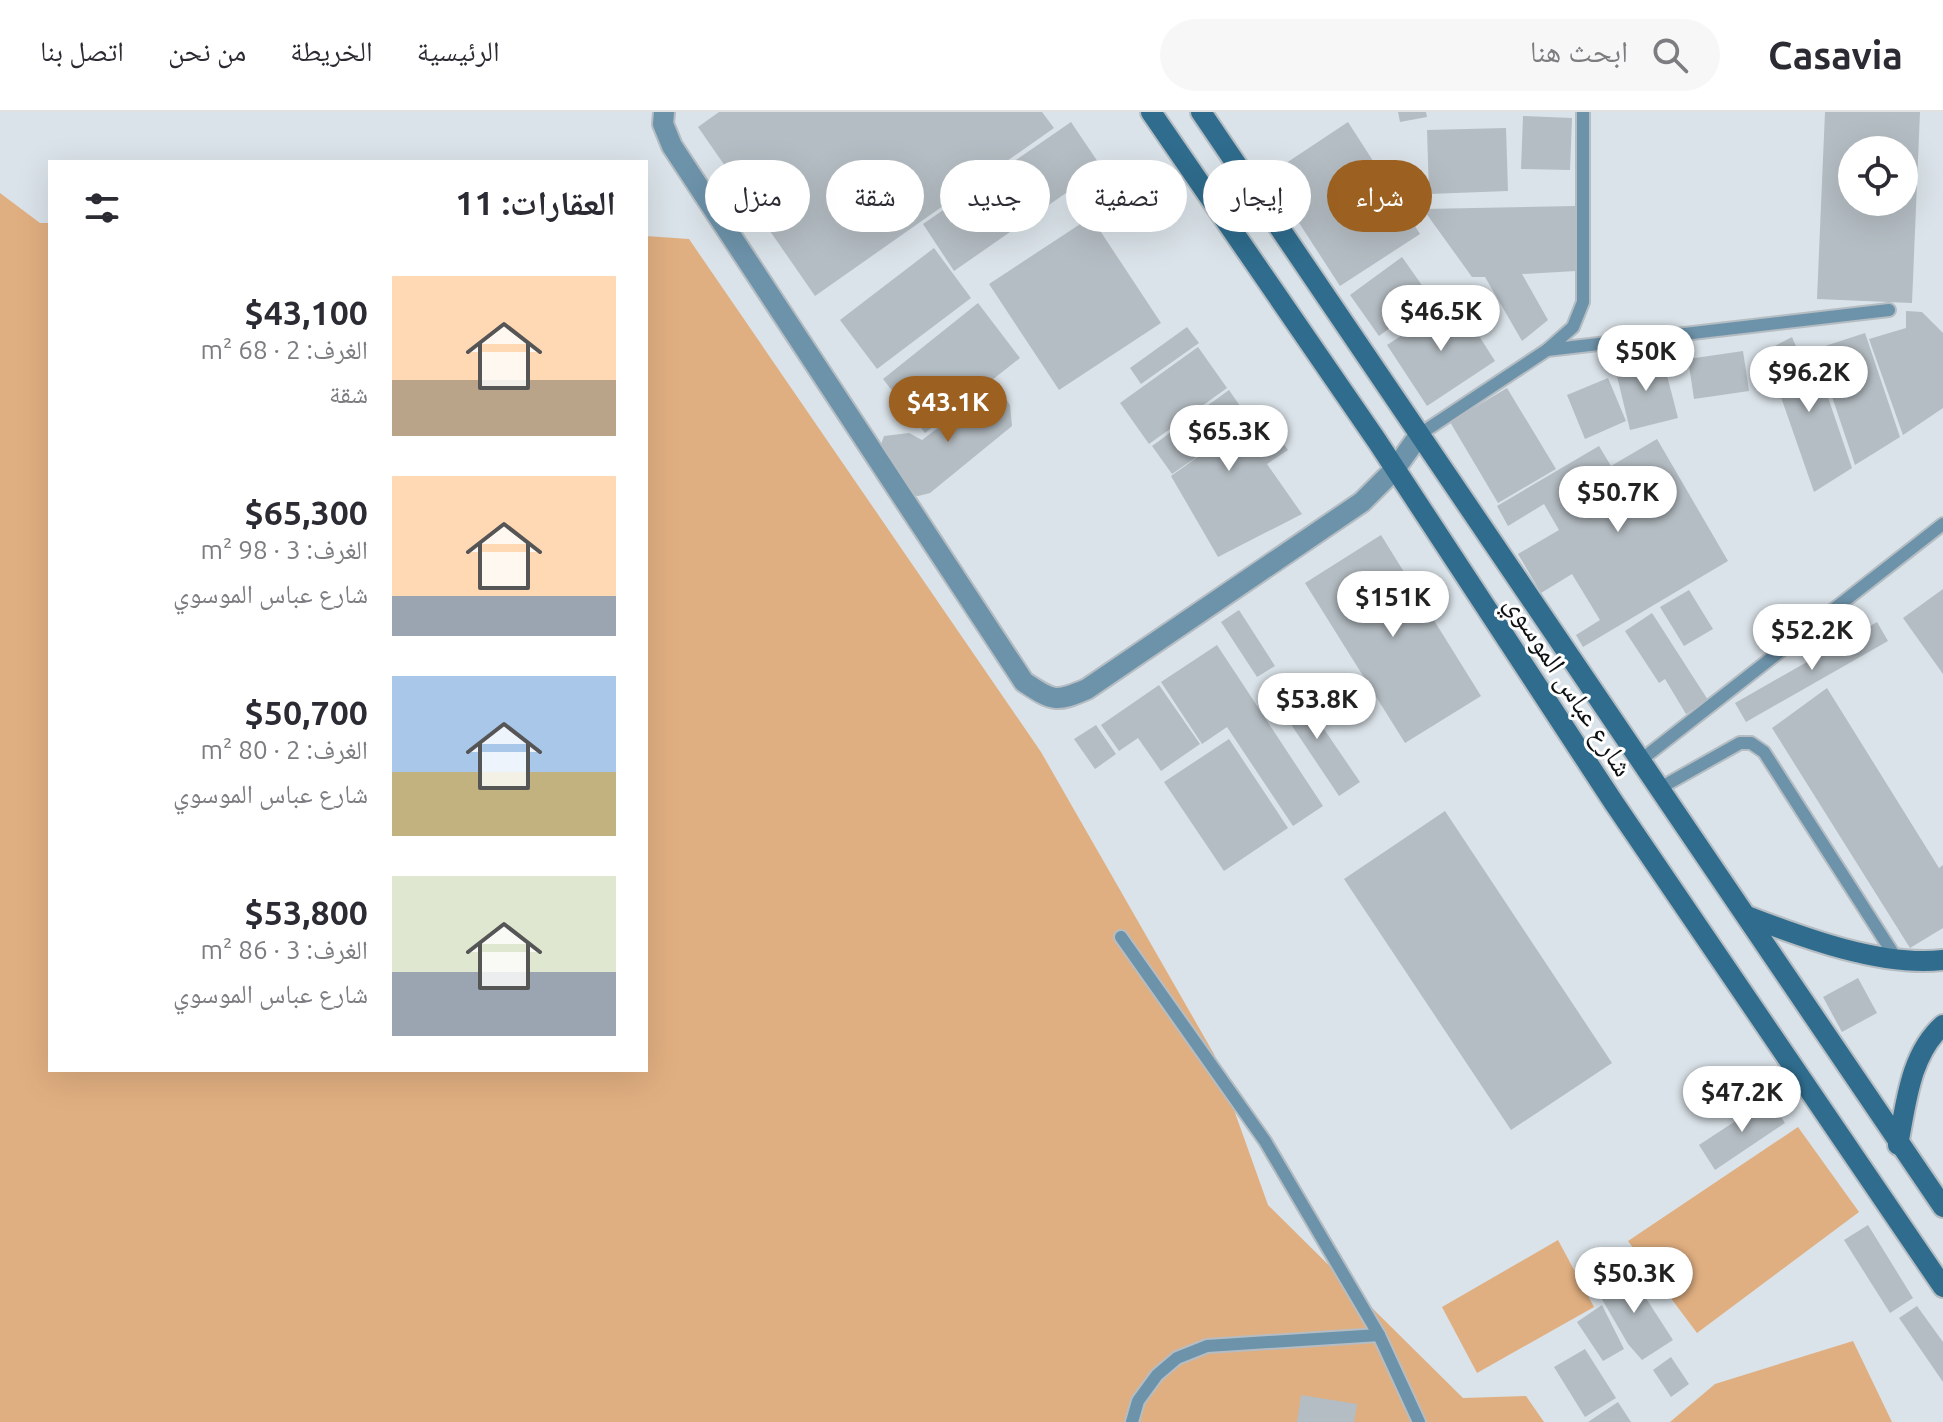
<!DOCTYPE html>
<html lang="ar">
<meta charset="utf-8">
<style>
body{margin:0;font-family:Ubuntu,"Noto Naskh Arabic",sans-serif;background:#f7f7f7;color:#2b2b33;direction:rtl;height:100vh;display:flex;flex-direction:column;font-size:30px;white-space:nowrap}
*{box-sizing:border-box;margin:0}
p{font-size:26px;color:#7c7c81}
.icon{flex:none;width:44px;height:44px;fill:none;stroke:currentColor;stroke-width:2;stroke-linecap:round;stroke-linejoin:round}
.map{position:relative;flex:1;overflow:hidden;direction:ltr}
.drawer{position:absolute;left:48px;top:48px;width:600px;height:912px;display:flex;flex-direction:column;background:#fff;border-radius:0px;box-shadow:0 8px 32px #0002;direction:rtl}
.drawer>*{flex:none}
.banner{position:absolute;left:672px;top:48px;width:760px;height:72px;direction:rtl;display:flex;gap:16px}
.fabs{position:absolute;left:1838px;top:24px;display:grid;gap:16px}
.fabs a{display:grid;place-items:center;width:80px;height:80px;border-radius:50%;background:#fff;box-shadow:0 8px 32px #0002;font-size:40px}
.price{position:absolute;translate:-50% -68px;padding:0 18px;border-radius:28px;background:#fff;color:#222;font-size:26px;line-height:52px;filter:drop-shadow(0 2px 4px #0008)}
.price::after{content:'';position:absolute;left:50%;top:48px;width:24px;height:18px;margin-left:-12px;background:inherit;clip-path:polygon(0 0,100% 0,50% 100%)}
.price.selected{background:#9c6121;color:#fff}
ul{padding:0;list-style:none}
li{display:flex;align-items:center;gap:24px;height:200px;padding:0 32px}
li span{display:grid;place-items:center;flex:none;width:224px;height:160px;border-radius:0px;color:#555}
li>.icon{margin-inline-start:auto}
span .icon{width:96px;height:96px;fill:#fffc;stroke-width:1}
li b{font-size:34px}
h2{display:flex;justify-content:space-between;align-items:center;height:96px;padding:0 32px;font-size:34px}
.chip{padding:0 28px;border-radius:36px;background:#fff;box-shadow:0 8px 32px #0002;font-size:28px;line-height:72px}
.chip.selected{background:#9c6121;color:#fff}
header{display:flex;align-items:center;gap:48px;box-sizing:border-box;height:112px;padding:0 40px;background:#fff;border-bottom:2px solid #e1e1e2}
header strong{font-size:38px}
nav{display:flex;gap:44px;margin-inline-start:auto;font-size:28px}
.search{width:560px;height:72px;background:#f7f7f7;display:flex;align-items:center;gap:20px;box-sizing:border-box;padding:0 28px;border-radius:44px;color:#7c7c81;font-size:30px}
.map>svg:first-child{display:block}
.green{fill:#e0af81}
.building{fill:#b4bdc3;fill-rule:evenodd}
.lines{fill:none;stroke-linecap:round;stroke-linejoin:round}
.lane-casing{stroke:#b5bdc3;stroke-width:16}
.street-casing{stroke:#b5bdc3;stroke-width:24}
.secondary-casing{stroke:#b5bdc3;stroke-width:24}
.lane{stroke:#6d93aa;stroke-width:12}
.street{stroke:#6d93aa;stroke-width:20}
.secondary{stroke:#2f6c8d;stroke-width:20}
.labels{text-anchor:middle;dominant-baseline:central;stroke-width:6;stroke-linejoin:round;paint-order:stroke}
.street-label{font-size:28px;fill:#0f1214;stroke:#fff}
</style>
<header>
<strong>Casavia</strong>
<div class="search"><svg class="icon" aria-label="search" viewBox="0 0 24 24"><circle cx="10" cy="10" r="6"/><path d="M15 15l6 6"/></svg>ابحث هنا</div>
<nav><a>الرئيسية</a><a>الخريطة</a><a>من نحن</a><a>اتصل بنا</a></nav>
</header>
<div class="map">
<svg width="1943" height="1310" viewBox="0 0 1943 1310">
<rect width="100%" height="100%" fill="#dae3e9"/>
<g class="green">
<path d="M0,81L40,111H50V958H646V124L689,127L1041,640L1214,942L1268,1093L1463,1286L1526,1284L1544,1310H0Z"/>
<path d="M1798,1015L1859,1100L1697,1221L1628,1129Z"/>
<path d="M1558,1128L1594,1195L1477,1261L1442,1195Z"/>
<path d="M1853,1229L1892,1310H1670L1715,1272Z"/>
</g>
<g class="building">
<path d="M719,0H1042L1054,16L815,184L698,15Z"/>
<path d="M1398,0H1426L1427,5L1400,10Z"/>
<path d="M1825,0H1920L1912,191L1817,187ZM1852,38H1904V90H1852Z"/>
<path d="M1523,4L1572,6L1570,58L1521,57Z"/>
<path d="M1071,10L1102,56L954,159L923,112Z"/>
<path d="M1348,10L1420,122L1340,174L1268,63Z"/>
<path d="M1506,16L1508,79L1429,82L1427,18Z"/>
<path d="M1575,94L1576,159L1522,162L1548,208L1522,229L1485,165H1472L1423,97Z"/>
<path d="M1091,105L1161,211L1059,278L989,172Z"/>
<path d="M934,136L971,186L877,257L840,208Z"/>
<path d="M1402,145L1431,186L1379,224L1350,183Z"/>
<path d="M1456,188L1495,249L1427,294L1387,233Z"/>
<path d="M978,191L1020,246L925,321L883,267Z"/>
<path d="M1906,199L1922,200L1943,221V296L1903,323L1869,227L1906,216Z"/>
<path d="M1187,215L1199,231L1141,272L1130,256Z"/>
<path d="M1865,221L1900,325L1855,353L1816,237Z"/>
<path d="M1792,225L1804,253L1816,250L1852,356L1814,380L1765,239Z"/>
<path d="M1198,235L1227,276L1149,332L1120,291Z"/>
<path d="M1743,239L1749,279L1694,287L1688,247Z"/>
<path d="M1662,244L1678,306L1630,318L1615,256Z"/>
<path d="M1608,266L1626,309L1585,327L1567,283Z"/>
<path d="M996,272L1010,293L1012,314L930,381L918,384L906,382L880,335L884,324L909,321L922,328Z"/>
<path d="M1507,276L1556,357L1498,391L1450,310Z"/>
<path d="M1229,278L1249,307L1260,299L1288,338L1267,352L1302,402L1218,445L1171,364L1241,314L1172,362L1152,334Z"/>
<path d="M1657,327L1728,449L1583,535L1576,523L1600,508L1572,462L1541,481L1518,442L1559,418L1544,392L1508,414L1497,394L1599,334L1611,354Z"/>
<path d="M1381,423L1481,584L1405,631L1305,471Z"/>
<path d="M1943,477V562L1903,506Z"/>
<path d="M1689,478L1713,517L1684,534L1660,495Z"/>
<path d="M1239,498L1275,554L1257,565L1221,510Z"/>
<path d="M1652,501L1708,588L1686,602L1665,567L1659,571L1625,519Z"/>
<path d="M1877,510L1888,529L1746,610L1735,591Z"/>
<path d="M1217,533L1323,694L1293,714L1227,615L1202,632L1161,570Z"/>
<path d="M1159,573L1200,632L1161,659L1138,626L1119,639L1101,613Z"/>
<path d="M1294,573L1360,670L1339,684L1274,587Z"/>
<path d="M1827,576L1939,756L1943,753V816L1910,836L1772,616Z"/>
<path d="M1096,613L1116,642L1095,657L1074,627Z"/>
<path d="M1229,627L1288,716L1224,759L1164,670Z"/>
<path d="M1445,699L1612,951L1511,1018L1344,767Z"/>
<path d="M1858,866L1877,901L1842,920L1823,885Z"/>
<path d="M1769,987L1785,1011L1715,1058L1699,1033Z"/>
<path d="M1868,1113L1913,1186L1890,1201L1844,1128Z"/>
<path d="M1627,1157L1673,1228L1642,1248L1628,1232L1596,1177Z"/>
<path d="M1602,1193L1624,1237L1603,1249L1577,1210Z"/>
<path d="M1917,1194L1943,1230V1270L1899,1206Z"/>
<path d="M1585,1237L1616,1286L1585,1305L1554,1255Z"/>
<path d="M1671,1245L1689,1272L1671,1285L1653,1258Z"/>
<path d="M1301,1283L1357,1292L1354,1310H1297Z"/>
<path d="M1618,1290L1631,1310H1588Z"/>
</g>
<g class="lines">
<defs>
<g id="lane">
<path d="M1547,238L1889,198"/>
<path d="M1420,322L1547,238L1573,215L1583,190V0"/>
<path d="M1641,648L1943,412"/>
<path d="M1660,676L1740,631H1751L1764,640L1896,846"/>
<path d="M1121,825L1265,1029L1379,1223L1419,1310"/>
<path d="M1132,1310L1138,1289L1157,1263L1177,1246L1207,1234L1379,1223"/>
</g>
<path id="street" d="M664,0L663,12L672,34L1024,570C1053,589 1055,591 1087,577L1362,390L1395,357L1420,322"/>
<g id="secondary">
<path d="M1151,0L1377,329L1614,691L1943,1175"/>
<path d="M1201,0L1943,1095"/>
<path d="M1747,804C1804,826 1882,855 1943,848"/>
<path d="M1898,1033C1906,992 1910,942 1943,913"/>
</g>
</defs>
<use href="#lane" class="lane-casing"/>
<use href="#street" class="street-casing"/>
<use href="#secondary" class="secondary-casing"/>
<use href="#lane" class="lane"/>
<use href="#street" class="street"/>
<use href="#secondary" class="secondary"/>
</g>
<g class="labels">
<g class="street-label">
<text transform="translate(1570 573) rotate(57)">شارع عباس الموسوي</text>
</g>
</g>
</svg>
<div class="fabs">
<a><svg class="icon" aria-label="locate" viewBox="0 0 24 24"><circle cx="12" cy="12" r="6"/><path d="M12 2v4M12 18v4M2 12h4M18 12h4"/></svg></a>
</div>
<b class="price" style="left:1441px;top:241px">$46.5K</b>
<b class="price" style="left:1646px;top:281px">$50K</b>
<b class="price" style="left:1809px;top:302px">$96.2K</b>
<b class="price selected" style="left:948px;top:332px">$43.1K</b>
<b class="price" style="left:1229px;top:361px">$65.3K</b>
<b class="price" style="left:1618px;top:422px">$50.7K</b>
<b class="price" style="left:1393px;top:527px">$151K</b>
<b class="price" style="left:1812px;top:560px">$52.2K</b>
<b class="price" style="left:1317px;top:629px">$53.8K</b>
<b class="price" style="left:1742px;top:1022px">$47.2K</b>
<b class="price" style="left:1634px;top:1203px">$50.3K</b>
<div class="banner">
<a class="chip selected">شراء</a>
<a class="chip">إيجار</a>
<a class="chip">تصفية</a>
<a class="chip">جديد</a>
<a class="chip">شقة</a>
<a class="chip">منزل</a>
</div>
<section class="drawer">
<h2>العقارات: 11<svg class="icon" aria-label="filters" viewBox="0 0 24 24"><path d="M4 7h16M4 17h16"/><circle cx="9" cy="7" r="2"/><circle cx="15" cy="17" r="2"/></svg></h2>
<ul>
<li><span style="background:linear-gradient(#ffd9b3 65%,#b9a48a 0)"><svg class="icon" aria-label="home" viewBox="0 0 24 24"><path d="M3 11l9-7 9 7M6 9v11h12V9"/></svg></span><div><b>$43,100</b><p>الغرف: 2 · 68 m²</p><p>شقة</p></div></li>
<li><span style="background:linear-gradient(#ffd9b3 75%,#9aa5b1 0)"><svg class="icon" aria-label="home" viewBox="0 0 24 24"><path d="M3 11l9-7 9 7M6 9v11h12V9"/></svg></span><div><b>$65,300</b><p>الغرف: 3 · 98 m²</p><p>شارع عباس الموسوي</p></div></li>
<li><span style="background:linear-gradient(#a9c7e8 60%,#c2b280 0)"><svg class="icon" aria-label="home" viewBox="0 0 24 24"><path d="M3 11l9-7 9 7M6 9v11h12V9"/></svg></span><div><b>$50,700</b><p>الغرف: 2 · 80 m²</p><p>شارع عباس الموسوي</p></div></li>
<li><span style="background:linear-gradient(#dfe7d0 60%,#9aa5b1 0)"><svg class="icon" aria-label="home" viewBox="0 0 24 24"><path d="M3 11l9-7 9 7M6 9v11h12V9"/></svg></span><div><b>$53,800</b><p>الغرف: 3 · 86 m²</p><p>شارع عباس الموسوي</p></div></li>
</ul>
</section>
</div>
